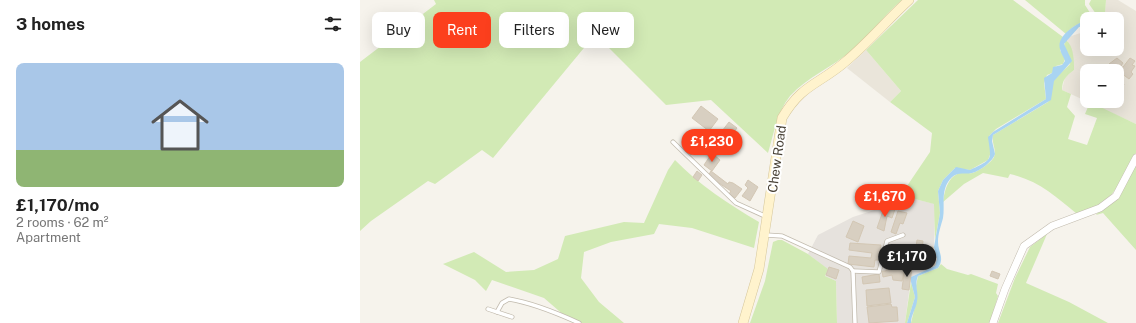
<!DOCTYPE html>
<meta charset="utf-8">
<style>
body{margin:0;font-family:"Public Sans",sans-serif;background:#f2f2f2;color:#222;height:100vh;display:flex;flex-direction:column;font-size:15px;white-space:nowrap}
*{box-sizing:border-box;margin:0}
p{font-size:13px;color:#767676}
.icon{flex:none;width:22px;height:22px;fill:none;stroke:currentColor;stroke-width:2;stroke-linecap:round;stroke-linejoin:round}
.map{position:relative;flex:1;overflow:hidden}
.sheet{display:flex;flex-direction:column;background:#fff;width:360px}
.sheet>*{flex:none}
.banner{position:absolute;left:12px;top:12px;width:380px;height:36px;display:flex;gap:8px}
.tools{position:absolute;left:720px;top:12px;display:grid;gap:8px}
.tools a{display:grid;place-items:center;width:44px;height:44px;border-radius:8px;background:#fff;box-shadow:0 4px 16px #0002;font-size:20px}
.price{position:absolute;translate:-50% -34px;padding:0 9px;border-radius:14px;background:#fc3f1d;color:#fff;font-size:13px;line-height:26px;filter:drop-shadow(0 1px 2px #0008)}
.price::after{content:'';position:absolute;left:50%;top:24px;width:12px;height:9px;margin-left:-6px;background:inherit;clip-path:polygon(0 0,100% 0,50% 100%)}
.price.on{background:#222;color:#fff}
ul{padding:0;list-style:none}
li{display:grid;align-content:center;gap:8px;height:212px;padding:0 16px}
li span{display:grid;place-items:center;height:124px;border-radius:8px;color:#555}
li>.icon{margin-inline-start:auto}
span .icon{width:72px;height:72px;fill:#fffc;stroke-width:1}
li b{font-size:17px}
h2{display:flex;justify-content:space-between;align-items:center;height:48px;padding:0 16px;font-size:17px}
.chip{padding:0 14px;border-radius:8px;background:#fff;box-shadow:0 4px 16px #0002;font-size:14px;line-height:36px}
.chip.on{background:#fc3f1d;color:#fff}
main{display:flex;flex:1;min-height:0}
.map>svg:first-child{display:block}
.residential{fill:#eae5da;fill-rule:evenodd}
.industrial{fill:#e6e2dd}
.green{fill:#d2eab5}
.water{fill:#a9d4f2}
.building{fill:#d8cfc1;stroke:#d3c7b4}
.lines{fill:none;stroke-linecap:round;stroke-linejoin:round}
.lane-casing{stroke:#c2bbae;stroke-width:5}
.street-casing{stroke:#c2bbae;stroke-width:8}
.secondary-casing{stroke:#d6c79b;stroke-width:10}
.lane{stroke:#fff;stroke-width:3.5}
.street{stroke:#fff;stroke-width:7}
.secondary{stroke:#fff3cd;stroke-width:9}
.labels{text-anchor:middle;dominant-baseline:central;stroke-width:4;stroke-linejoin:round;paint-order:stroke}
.street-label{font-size:13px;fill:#4b4439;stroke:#fff}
</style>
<main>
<section class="sheet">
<h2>3 homes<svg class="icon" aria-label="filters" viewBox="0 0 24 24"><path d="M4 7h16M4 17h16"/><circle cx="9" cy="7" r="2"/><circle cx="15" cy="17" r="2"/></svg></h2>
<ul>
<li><span style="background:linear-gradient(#a9c7e8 70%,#8fb573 0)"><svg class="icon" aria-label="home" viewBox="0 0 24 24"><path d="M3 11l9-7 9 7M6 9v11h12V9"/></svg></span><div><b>£1,170/mo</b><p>2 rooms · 62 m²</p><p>Apartment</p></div></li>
</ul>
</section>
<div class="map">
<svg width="776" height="323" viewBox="0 0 776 323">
<rect width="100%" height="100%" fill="#f6f3ec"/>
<g class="residential">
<path d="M746,0H758L776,11V124L702,90L705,77L714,70L707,40L711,36L727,31V49H757V19H743L745,14ZM727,71H757V101H727Z"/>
<path d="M506,50L541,91L530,102L487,68Z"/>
</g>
<path class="industrial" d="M551,198L575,204L574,247L577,261L575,266L551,277L545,323H477L476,281L465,276L467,269L448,254L458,235L493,217Z"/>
<g class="green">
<path d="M74,0H542C524,15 510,35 492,50C473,67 447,77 430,96C417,112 414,133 408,153L351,100L306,105L238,37H233L133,158L122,150L75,184L68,181L11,221L0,231V62L76,4Z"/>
<path d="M558,0H653L703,37L700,50L705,59L703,64L696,66L692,73L687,75L684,83L686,99L636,129L629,136L631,152L628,160L610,170L595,168L583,180L578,191L580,213L575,240L574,204L551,198L530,205L545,189L570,152L572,133L530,102L541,91L506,50Z"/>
<path d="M665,0H725V5L732,16C729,21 714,23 706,34Z"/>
<path d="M731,0H746L745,14L743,19H737L736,14L729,4Z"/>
<path d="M706,40C714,46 714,61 714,70C706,76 702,80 702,90L711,94L707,107L715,116L708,139L727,145L737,118L725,114L730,102L776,124V153L759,185L751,195L737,206L717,214C695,196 679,181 650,174L648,178L623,173L604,184L583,202C585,189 588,176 602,172C606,172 609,174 612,173C618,172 632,162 634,157C637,150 631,142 633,135L688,102C693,95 690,91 692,84C695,76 705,70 710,64L704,45Z"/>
<path d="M315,160C338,184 370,205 399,222L394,248L332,228L299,224L294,234L251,242L224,252L221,278L239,302L264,323H217L206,317L184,298L132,280L126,291L115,280L83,264L114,252L146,272L174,270L198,259L205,236L264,222L284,223L308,170Z"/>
<path d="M776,166V250L743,213L736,215Z"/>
<path d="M687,234L666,283L709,302L748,323H638L655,278L670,247Z"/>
<path d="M418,240H422L448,254L468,269L465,276L476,281L477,323H390L405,281L413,242Z"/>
<path d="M581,264L587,269L608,275L611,274L638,284L636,293L638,296L630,323H551L557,298L556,286L558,276L578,268Z"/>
<path d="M551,282L555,297L547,323H545Z"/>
</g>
<path class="water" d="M727,20V25L719,27L704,44L712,61L694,81L691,100L633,135L632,141L635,154C633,161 620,171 612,173C603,175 596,170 588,182C581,193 585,206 583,218C581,226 578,233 578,242C578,252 585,258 578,268L558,276C554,285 559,293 557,301C556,309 551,315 551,323H547L555,297L551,282V277L575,266L577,259L574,247L580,213L578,191L583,180L596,167L610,170C634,159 631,160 628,137L633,132L686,99L684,78L692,73L693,67L702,65L705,61C704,57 701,54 700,49C696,36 717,23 727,20Z"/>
<g class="building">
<path d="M757,58L763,63L761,66L763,67L770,58L775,61L772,65L775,66L771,72L773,74L769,79L749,64Z"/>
<path d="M758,81L764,84L758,98L757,97Z"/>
<path d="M341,106L358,119L349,131L332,118Z"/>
<path d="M369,122L377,128L360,151L352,144Z"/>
<path d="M333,140L338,144L331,155L325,150Z"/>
<path d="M354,155L360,160L352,171L344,165L350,156L352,158Z"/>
<path d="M337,171L342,175L338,181L333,177Z"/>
<path d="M351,171L368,184L369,182L373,183L382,189L375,198L369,194L371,191L348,176Z"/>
<path d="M388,180L398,187L390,201L382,196L388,188L385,185Z"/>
<path d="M529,207L535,209L532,218L527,216L524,231L517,228L524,208L528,209Z"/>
<path d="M538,211L547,213L543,224L540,223L536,234L531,232Z"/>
<path d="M493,221L504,226L498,242L486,237Z"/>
<path d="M557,240L563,241L560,269L553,268Z"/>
<path d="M490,243L521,245L519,260H515L514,267L488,264L489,256L511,258L512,253L489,250Z"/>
<path d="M566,247H573L575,265L565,269Z"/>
<path d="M528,248L546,254L542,267L545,268L542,281L533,280L532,275L523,277L522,271H526L527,266L523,264Z"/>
<path d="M545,266L552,267L549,290L542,289Z"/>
<path d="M469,267L479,270L476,279L466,275Z"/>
<path d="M632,271L640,274L638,279L630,276Z"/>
<path d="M519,274L520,282L503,284L502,277Z"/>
<path d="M529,288L531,303L507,306L506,290Z"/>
<path d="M531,304L532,307H537L538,321L509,323L507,307Z"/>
</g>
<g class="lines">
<defs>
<g id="lane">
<path d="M313,142L376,203L407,217"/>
<path d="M406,235L422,236L490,267L493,271L495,323"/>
<path d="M493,271L519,272L527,241L543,235"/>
<path d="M128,309L152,317"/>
<path d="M137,312L142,303L149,299C173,303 197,313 219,323"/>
</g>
<path id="street" d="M633,323L645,289L664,246L692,226L740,208L756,196L776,158"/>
<path id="secondary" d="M383,323L399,269L422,118C442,84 458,85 485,62C508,43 527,20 549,0"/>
</defs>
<use href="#lane" class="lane-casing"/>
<use href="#street" class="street-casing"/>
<use href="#secondary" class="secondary-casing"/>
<use href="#lane" class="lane"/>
<use href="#street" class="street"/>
<use href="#secondary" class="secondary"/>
</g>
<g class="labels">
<g class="street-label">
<text transform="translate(417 159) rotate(-82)">Chew Road</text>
</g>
</g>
</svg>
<div class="tools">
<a>+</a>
<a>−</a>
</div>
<b class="price" style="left:352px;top:163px">£1,230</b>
<b class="price" style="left:525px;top:218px">£1,670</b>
<b class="price on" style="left:547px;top:278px">£1,170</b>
<div class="banner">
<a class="chip">Buy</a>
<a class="chip on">Rent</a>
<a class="chip">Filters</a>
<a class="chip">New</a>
</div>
</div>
</main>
